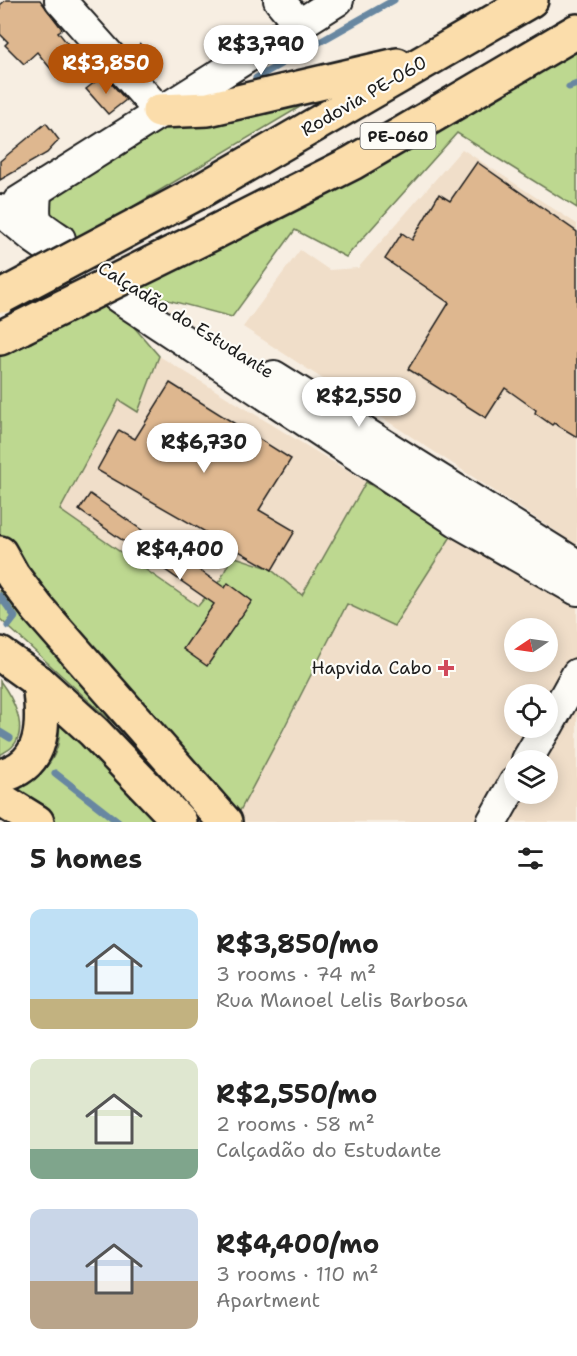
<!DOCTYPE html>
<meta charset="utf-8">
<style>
body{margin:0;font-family:"Shantell Sans",sans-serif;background:#f6f6f6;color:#222;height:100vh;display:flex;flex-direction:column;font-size:22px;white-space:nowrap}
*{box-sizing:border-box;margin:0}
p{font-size:20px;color:#767676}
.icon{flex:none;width:33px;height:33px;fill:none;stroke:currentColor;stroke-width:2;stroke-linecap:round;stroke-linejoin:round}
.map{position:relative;height:822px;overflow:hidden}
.drawer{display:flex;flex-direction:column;background:#fff;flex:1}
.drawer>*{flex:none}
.needle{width:39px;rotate:257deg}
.buttons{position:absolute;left:504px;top:618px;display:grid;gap:12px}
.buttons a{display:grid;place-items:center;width:54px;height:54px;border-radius:50%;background:#fff;box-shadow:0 3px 15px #0003;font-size:30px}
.price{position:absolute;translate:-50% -51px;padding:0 14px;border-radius:21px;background:#fff;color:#222;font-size:20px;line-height:39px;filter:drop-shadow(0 2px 3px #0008)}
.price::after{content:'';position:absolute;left:50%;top:36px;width:18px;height:14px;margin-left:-9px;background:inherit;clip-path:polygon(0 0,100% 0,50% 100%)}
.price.active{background:#b45309;color:#fff}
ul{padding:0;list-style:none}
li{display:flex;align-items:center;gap:18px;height:150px;padding:0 30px}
li span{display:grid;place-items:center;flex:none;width:168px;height:120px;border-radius:12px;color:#555}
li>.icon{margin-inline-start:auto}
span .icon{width:72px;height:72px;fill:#fffc;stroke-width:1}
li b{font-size:26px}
h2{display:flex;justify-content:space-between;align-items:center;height:72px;padding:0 30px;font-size:26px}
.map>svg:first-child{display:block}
.built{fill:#f0dec9;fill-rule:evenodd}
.green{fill:#bdd890;stroke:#6c7a56;stroke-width:1.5}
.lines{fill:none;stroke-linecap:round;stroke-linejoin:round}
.stream{stroke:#6887a1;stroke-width:7}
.building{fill:#deb78f;stroke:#1c1c1c;stroke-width:1.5}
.minor-casing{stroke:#1c1c1c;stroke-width:34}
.major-casing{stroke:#1c1c1c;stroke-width:38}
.highway-casing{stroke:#1c1c1c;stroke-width:38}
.minor{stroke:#fdfcf7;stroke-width:30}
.major{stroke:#fbddab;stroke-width:33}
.highway{stroke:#fbddab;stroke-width:33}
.highway-bridge-casing{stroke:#1c1c1c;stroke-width:38;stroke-linecap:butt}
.highway-bridge{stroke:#fbddab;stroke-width:33}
.poi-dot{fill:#d1495b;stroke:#fdfcf7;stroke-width:2}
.labels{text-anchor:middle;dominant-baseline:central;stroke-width:4.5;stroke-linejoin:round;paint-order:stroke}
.shield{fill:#fdfcf7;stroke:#605f5e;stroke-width:1.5}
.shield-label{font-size:16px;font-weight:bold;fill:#1c1c1c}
.street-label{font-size:18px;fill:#1c1c1c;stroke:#fdfcf7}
.poi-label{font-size:18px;fill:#1c1c1c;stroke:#fdfcf7;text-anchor:end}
</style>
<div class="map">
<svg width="577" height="822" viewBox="0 0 577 822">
<rect width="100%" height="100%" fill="#f7eee2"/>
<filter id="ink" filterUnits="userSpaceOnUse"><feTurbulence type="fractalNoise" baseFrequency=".0167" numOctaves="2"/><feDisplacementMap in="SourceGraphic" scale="12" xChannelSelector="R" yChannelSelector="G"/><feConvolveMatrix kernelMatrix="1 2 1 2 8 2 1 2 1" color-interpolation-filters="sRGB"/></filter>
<g filter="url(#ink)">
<g class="built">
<path d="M462,149L577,224V545L243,327L300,250L329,270L358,268Z"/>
<path d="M159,356L366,482L302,595L269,568L221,579L199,606L60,510L119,400L138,412Z"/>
<path d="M452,535L577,590V674L548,726V694H514V728H546L514,760V783L492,822H233L257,774L284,730L347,604ZM514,628H548V662H514Z"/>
<path d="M577,701V822H511L526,794H548V760H544Z"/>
</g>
<g class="green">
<path d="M577,23V208L457,133L346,257L295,230L232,317L141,293L138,271Z"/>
<path d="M320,95L147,198L100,228L56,248L14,211L139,135L189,122Z"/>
<path d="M101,289L159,356L138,412L119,400L60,510L198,606L221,579L232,556L269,568L302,595L366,482L452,535L394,626L347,604L283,730L234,822L0,542V338Z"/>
<path d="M0,570L163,772L113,723L0,619Z"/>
<path d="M0,681C12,697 30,729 12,747C9,750 4,752 0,755Z"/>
<path d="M60,720L161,822H55L6,793C28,783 49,773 57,748C60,740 59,729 60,720Z"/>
</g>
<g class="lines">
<g class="stream">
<path d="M256,78L394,0"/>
<path d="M569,87L577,84"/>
<path d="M0,596L15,617L8,626"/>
<path d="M0,732L10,738"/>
<path d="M55,773L118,822"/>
</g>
</g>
<g class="building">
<path d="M6,0H40L62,29L58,32L76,54L56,75L37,52L24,64L5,45L8,42L0,34V5Z"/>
<path d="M140,44L157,68L150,75L130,53Z"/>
<path d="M104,75L126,100L108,114L86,89Z"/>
<path d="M46,123L59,140L47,153L0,180V161Z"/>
<path d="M477,162L577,232V437L554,423L552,425L535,413L536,410L505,388L486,418L408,369L449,303L385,259L402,233L412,240L439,194L450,201Z"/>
<path d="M170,383L291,459L259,510L295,531L272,570L97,470L119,430L135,439Z"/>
<path d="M90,494L225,588L228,583L252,601L207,666L183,649L214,604L79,510Z"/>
</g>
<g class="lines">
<defs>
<g id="minor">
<path d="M60,0L159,111"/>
<path d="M279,0L300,25"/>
<path d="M36,192C34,223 33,221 60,239"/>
<path d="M18,202L338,0"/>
<path d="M0,210L35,239L121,299L461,524L577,590"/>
<path d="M274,376L577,565"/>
<path d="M548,726L577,674"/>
<path d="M527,760L546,728"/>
<path d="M492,822L514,783"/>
</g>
<g id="major">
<path d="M0,654L39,682L94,732L180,822"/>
<path d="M0,776C47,765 44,721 39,682"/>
<path d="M0,799L37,822"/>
</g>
<g id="highway">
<path d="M159,111L208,109L397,65"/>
<path d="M197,193L531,0"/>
<path d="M215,232L352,163L577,31"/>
<path d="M0,338L22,327"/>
<path d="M0,553L13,576L38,609L225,822"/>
</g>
</defs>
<use href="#minor" class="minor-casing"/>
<use href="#major" class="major-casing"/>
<use href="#highway" class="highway-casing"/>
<use href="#minor" class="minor"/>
<use href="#major" class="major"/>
<use href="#highway" class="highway"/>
<defs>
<g id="highway-bridge">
<path d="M3,296L197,193"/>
<path d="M22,327L215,232"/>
</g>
</defs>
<use href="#highway-bridge" class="highway-bridge-casing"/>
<use href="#highway-bridge" class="highway-bridge"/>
</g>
</g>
<path class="poi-dot" d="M443 659h6v6h6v6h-6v6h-6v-6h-6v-6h6z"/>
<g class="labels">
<rect class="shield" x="360.5" y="123" width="75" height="26" rx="4.5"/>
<g class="shield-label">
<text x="398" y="136">PE-060</text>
</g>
<g class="street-label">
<text transform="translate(364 96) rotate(-30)">Rodovia PE-060</text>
<text transform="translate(186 320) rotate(32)">Calçadão do Estudante</text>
</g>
<g class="poi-label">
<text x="432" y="668">Hapvida Cabo</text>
</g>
</g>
</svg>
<div class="buttons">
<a><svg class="needle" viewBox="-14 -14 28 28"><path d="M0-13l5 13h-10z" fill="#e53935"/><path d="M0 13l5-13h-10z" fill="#767676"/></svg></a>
<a><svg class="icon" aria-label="locate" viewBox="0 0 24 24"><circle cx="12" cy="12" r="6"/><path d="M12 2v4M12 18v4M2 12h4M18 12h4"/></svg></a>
<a><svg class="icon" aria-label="layers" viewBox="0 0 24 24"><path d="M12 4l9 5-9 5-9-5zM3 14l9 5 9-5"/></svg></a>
</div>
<b class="price" style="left:261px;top:76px">R$3,790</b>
<b class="price active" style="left:106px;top:95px">R$3,850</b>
<b class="price" style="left:359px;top:428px">R$2,550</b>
<b class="price" style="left:204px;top:474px">R$6,730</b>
<b class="price" style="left:180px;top:581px">R$4,400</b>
</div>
<section class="drawer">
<h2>5 homes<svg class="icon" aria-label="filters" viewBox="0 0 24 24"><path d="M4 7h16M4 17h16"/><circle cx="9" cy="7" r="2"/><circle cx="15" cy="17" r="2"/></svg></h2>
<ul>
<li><span style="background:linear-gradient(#bfe0f5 75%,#c2b280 0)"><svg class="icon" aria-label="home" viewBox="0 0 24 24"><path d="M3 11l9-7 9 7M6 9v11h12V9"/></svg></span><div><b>R$3,850/mo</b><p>3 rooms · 74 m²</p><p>Rua Manoel Lelis Barbosa</p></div></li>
<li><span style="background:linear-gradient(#dfe7d0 75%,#7fa58c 0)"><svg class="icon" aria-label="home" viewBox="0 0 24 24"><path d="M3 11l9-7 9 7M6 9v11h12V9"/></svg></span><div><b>R$2,550/mo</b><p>2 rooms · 58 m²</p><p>Calçadão do Estudante</p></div></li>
<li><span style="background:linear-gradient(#c9d6e8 60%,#b9a48a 0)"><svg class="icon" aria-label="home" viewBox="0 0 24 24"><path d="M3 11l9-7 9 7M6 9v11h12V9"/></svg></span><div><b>R$4,400/mo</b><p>3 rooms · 110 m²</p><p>Apartment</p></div></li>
</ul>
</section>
